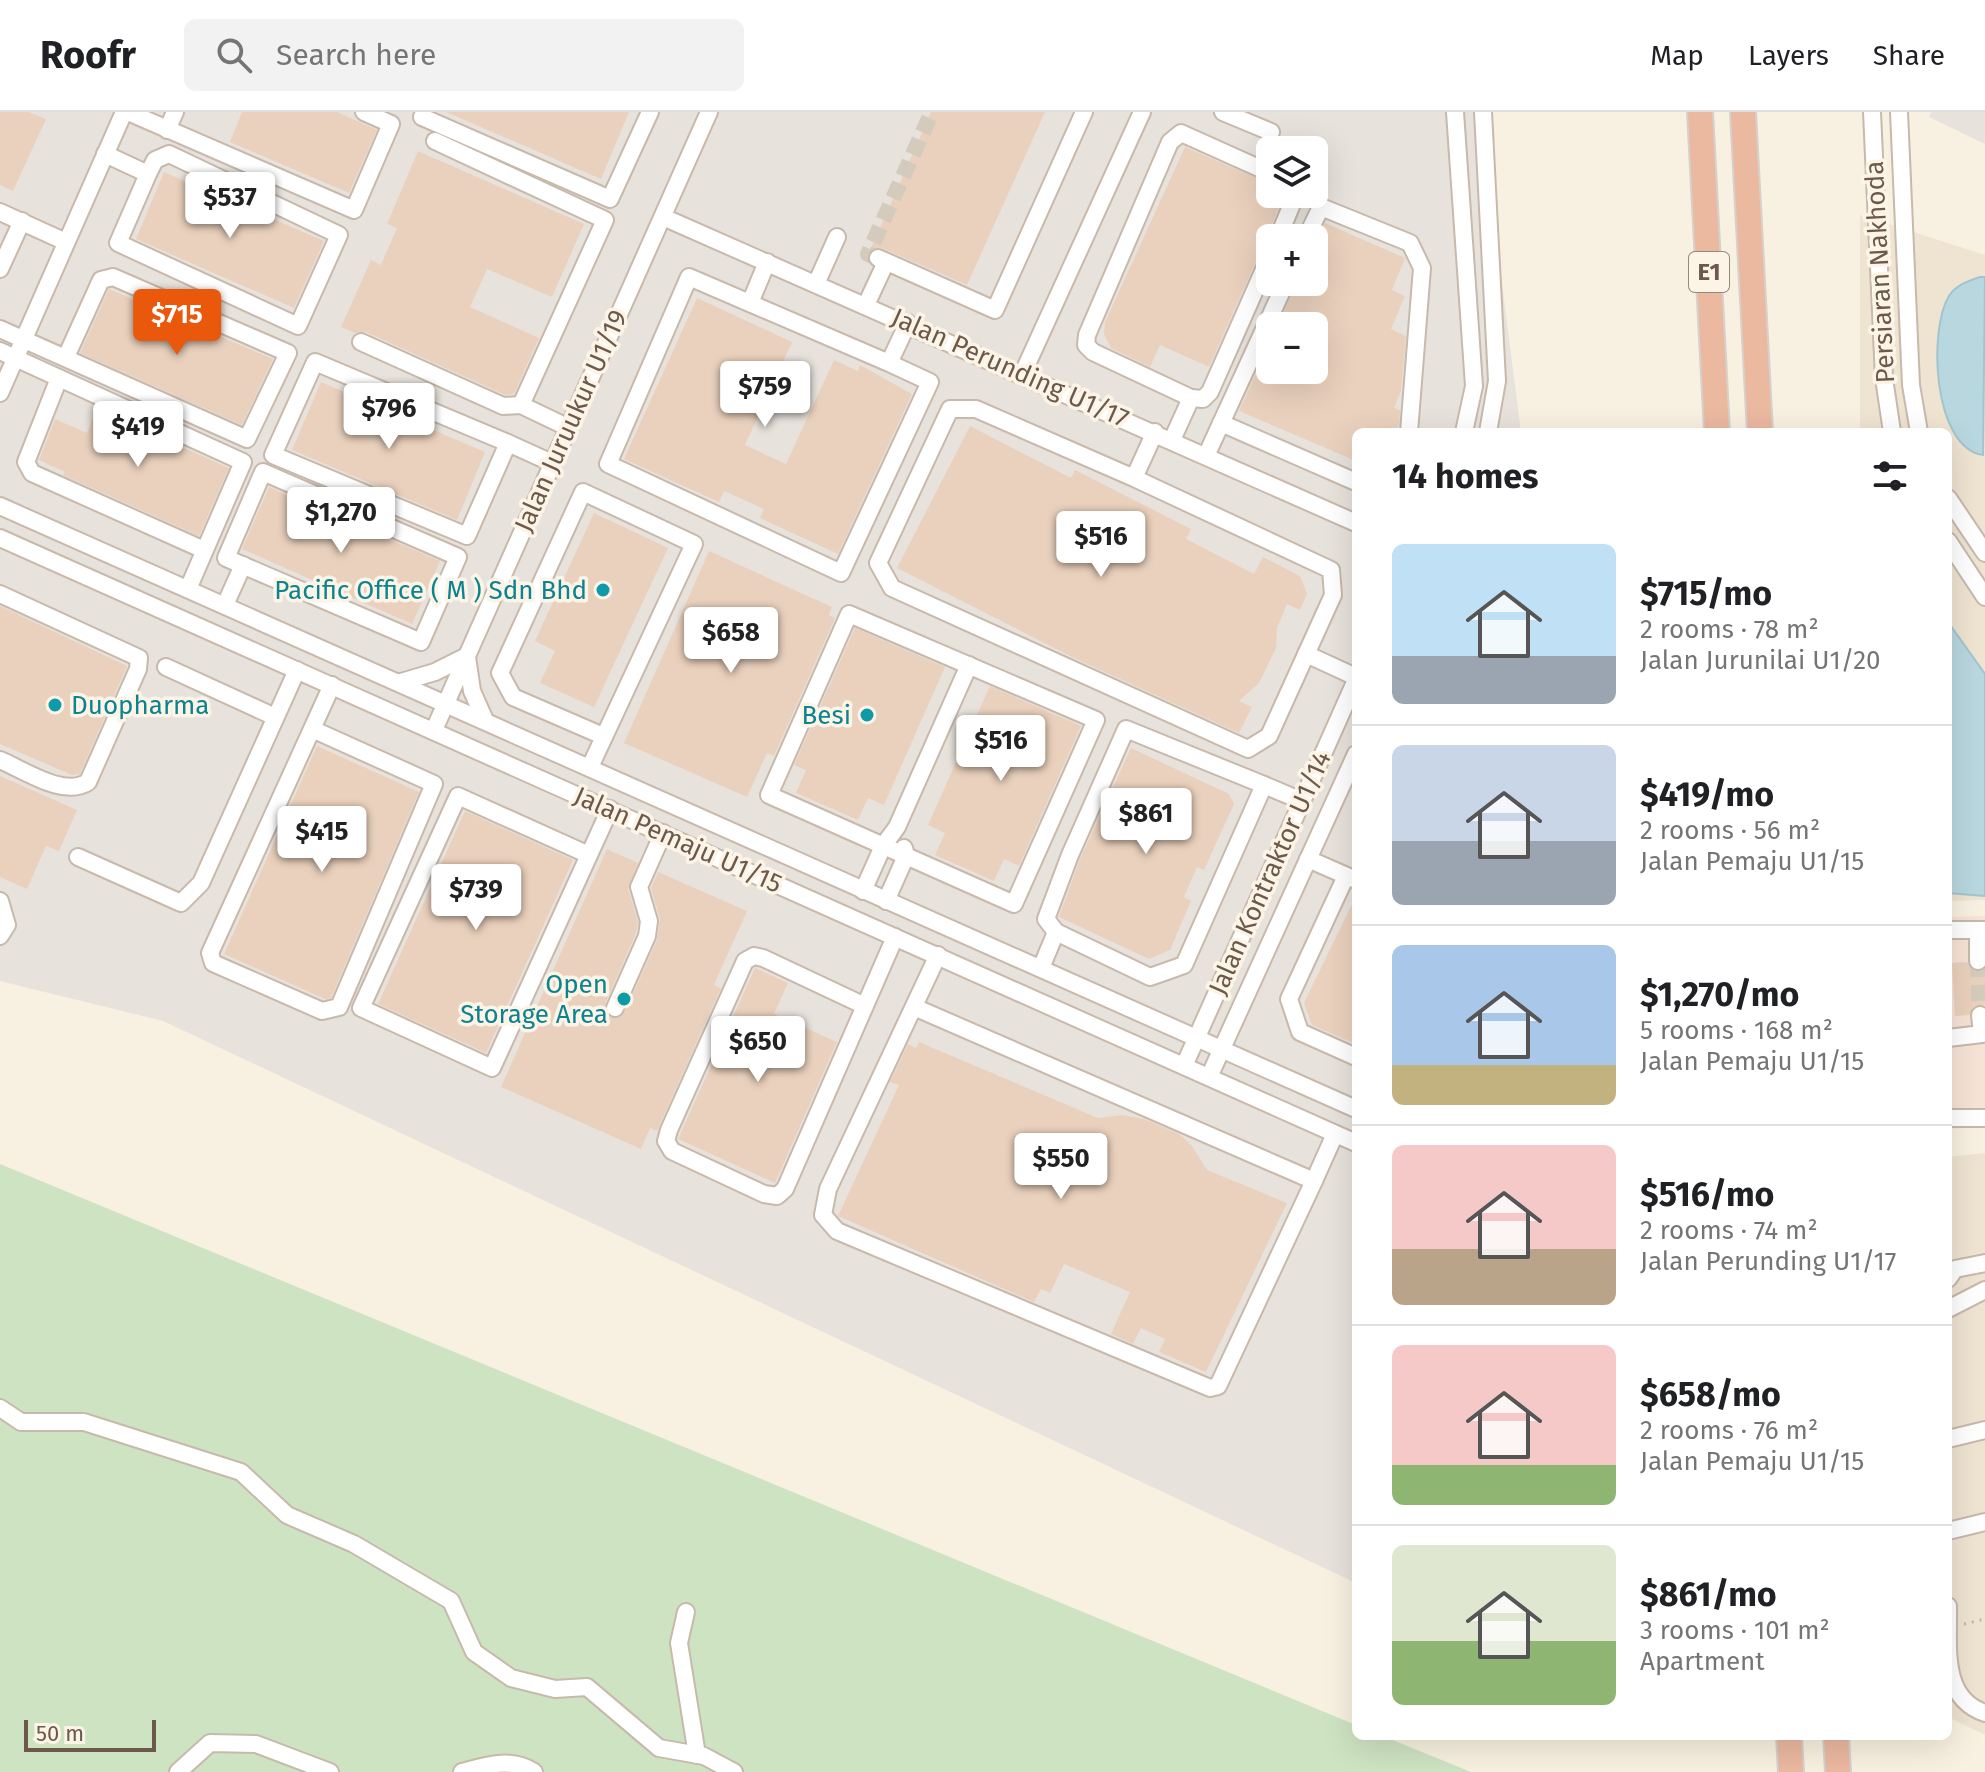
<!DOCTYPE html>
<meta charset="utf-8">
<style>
body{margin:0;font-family:"Fira Sans",sans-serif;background:#f2f2f2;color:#202124;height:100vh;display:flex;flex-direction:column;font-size:30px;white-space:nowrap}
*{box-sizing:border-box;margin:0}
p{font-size:26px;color:#757577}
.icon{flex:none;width:44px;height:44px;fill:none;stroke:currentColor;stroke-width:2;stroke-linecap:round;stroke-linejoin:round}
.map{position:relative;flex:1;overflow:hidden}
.side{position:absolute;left:1352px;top:316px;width:600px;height:1312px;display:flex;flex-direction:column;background:#fff;border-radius:12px;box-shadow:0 8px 32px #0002}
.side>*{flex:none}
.tools{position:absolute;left:1256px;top:24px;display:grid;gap:16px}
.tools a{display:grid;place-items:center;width:72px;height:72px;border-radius:12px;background:#fff;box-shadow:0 8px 32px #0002;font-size:40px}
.scale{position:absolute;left:24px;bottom:20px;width:132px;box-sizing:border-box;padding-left:8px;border:4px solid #6c594c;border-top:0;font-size:22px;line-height:28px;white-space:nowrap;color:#6c594c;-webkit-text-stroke:6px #fcf5e7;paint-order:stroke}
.price{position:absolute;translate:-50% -68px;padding:0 18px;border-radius:8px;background:#fff;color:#222;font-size:26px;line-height:52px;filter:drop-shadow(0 2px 4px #0008)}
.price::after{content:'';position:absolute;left:50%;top:48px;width:24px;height:18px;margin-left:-12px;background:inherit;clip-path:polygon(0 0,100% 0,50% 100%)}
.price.selected{background:#ea580c;color:#fff}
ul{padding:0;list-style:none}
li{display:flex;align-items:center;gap:24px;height:200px;padding:0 40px}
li+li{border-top:2px solid #e0e0e0}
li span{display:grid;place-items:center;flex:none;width:224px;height:160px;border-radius:12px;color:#555}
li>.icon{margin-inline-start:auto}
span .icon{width:96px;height:96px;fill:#fffc;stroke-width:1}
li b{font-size:34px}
h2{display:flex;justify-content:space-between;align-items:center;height:96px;padding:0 40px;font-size:34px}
header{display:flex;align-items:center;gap:48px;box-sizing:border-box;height:112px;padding:0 40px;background:#fff;border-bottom:2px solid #e0e0e0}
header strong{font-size:38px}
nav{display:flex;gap:44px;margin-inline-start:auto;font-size:28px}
.search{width:560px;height:72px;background:#f2f2f2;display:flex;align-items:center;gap:20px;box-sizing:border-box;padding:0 28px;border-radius:12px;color:#757577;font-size:30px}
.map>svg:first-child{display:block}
.residential{fill:#efe3d1}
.commercial{fill:#f7e2d6}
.industrial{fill:#e8e2dc;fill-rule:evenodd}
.green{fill:#cee3c2}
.water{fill:#b9d7df;stroke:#a1c5cf;stroke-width:2}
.building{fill:#ead1bd}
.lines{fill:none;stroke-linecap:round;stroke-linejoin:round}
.minor-tunnel{stroke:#d5cbbc;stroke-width:16;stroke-dasharray:16 8;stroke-linecap:butt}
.minor-casing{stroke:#c7b9ab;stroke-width:20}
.highway-casing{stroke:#d6d1cd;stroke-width:28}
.path{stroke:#ceb5a1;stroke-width:3;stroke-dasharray:2 6;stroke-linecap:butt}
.minor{stroke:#fff;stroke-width:16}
.highway{stroke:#ebb8a0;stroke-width:24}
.culture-dot{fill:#0f9aa8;stroke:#fcf5e7;stroke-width:3}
.labels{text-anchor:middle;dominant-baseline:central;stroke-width:7;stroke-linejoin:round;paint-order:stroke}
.shield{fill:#fcf5e7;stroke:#97887a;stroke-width:2}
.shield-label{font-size:24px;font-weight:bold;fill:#6c594c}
.street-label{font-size:26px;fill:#6c594c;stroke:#fcf5e7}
.culture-label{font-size:26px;fill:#0d838f;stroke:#fcf5e7;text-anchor:end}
</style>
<header>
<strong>Roofr</strong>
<div class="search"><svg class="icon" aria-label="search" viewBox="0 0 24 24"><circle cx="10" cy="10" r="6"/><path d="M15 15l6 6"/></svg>Search here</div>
<nav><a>Map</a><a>Layers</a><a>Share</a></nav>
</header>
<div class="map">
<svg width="1985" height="1660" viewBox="0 0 1985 1660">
<rect width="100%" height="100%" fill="#f8f1e1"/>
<g class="residential">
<path d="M1860,103L1985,143V788L1948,789V320H1860Z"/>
<path d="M1985,1041V1623L1948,1605V1045Z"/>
</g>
<path class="commercial" d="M1985,804V1015L1948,1017V805Z"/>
<g class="industrial">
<path d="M0,0H1480L1521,320H1356V1471L163,909L0,869ZM1270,38H1314V82H1270ZM1270,126H1314V170H1270ZM1270,214H1314V258H1270Z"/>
<path d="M1931,0H1985V32L1929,5Z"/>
</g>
<path class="green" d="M0,1052L1356,1613V1624H1383L1471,1660H0Z"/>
<g class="water">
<path d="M1980,165H1985L1983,343C1933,336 1928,218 1949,184C1956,173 1968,169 1980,165Z"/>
<path d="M1948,510L1985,562V784L1948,781Z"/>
</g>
<g class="building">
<path d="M0,0H29L46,7L13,79L0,73Z"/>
<path d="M242,0H337L377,18L349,81L230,30Z"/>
<path d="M446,0H629L601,67Z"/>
<path d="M931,0H1045L967,173L882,136H871Z"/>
<path d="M1185,35L1270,72V82H1284L1268,122L1270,133L1260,140L1209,255L1160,233L1150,255L1111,236L1104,222L1105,210Z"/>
<path d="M418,39L584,112L552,185L487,157L470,195L539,226L514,282L505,283L366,220L355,221L341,215L371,148L381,153L397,116L387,112Z"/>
<path d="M164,60L324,129L294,196L136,127Z"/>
<path d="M1325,111L1405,146L1392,178L1405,184L1391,217L1406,224L1401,279L1394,296L1400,298L1399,312L1395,320H1356V349L1239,299L1270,231V258H1314V214H1278L1297,170H1314V133Z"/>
<path d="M109,177L273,247L242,313L80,241Z"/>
<path d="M697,186L792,230L745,333L786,352L834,248L858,259L860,253L912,282L838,442L760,406L764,397L724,379L719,390L624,347Z"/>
<path d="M321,270L485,340L457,408L292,338Z"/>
<path d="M97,297L229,356L199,424L63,363L65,360L39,348L55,307L87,321Z"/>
<path d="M970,314L1071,366L1075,358L1191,417L1186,427L1254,462L1263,445L1300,464L1307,482L1300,498L1287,492L1277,516L1276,536L1259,571L1239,589L1252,595L1239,621L1074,546L897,456Z"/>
<path d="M269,375L440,449L412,512L242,437Z"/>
<path d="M594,401L668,436L594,595L540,571L555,539L535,529Z"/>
<path d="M709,439L832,495L829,503L835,506L774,644L767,641L747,685L624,631Z"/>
<path d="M0,494L127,554L80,662L72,663L0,632Z"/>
<path d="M855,516L945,555L884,693L868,686L858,708L796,681L806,658L794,653Z"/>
<path d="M990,574L1081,614L1019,754L1004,747L994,769L935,743L945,721L928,713Z"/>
<path d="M317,634L419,680L331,886L325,887L224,842Z"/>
<path d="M1131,636L1229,682L1234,692L1204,758L1197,755L1184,785L1191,789L1170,838L1149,847L1059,805L1080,747Z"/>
<path d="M0,664L77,698L59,739L46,734L27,777L0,765Z"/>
<path d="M465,699L573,748L486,941L378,892Z"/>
<path d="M607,737L638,751L628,777L638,810L636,821L605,892L606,902L611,906L625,900L657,828L660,807L651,776L658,760L747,799L714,873L721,876L657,1019L650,1016L641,1037L501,975Z"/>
<path d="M1356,784V932L1312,913L1304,891Z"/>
<path d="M1967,850L1973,859L1985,857V893L1974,894L1969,903L1955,904L1952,851Z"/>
<path d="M755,856L788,871L774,902L837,930L775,1071L678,1027Z"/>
<path d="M919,930L1098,1006L1122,1003L1144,1007L1179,1022L1192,1034L1207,1058L1287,1091L1206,1260L1159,1240L1165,1227L1141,1216L1133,1232L1111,1222L1130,1180L1064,1152L1050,1181L1041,1177L1034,1190L838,1104L899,973L890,970L908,932L916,936Z"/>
</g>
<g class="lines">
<g class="minor-tunnel">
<path d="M878,146L868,142L932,0"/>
<path d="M1978,849L1980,903"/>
</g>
<defs>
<g id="minor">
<path d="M128,0L354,98L391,12L364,0"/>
<path d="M1223,0L1271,20"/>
<path d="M1455,0L1474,274L1464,320"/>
<path d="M1483,0L1497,269L1488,320"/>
<path d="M1872,0L1884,266L1892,320"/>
<path d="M1899,0L1911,273L1919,320"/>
<path d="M422,5L610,87L650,0"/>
<path d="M167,18L175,0"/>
<path d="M435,29L605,108L521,293"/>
<path d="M105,42L148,62L155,48L169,42L339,123L298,214L118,131L148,62"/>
<path d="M1270,61L1181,21L1170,30L1087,223L1086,233L1093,240L1191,286L1203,287L1210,280L1270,144"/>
<path d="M0,100L66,130"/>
<path d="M663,105L1356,411"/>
<path d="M1278,126L1296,82"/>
<path d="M1306,126L1321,95L1410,131L1422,156L1409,320"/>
<path d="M878,146L995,198L1084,0"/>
<path d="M0,157L22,109"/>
<path d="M816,172L837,125"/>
<path d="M750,191L767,150"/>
<path d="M866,193L886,150"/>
<path d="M0,217L247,327L288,241L113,165L101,168L66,245"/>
<path d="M361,230L503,294L521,293L567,315"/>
<path d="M0,239L59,266L26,350L32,361L204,438"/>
<path d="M889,251L689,165L608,352L841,461L930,270L889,251L908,211"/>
<path d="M1023,261L1142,0"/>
<path d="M59,266L243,350L188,477"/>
<path d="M0,281L124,0"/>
<path d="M1221,311L1356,370"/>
<path d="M1172,328L1191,286"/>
<path d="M508,331L315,250L273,343L467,424L508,331L552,351"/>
<path d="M1206,344L1286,170"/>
<path d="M263,360L458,445L421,530L226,446Z"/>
<path d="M1134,366L1331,458L1333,483L1269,624L1248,637L892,476L878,451L950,297H976L1134,366L1155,320"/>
<path d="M1948,386L1985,441"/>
<path d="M0,394L1356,997"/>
<path d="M0,426L1356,1031"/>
<path d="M1948,429L1985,485"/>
<path d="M0,482L139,546L138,557L88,670C64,686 24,658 0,648"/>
<path d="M225,493L243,453"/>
<path d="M849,502L1096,608L1014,792L769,683Z"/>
<path d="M1306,542L1356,565"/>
<path d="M467,545L472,579L484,606"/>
<path d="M166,555L275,605"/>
<path d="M401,570L435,560L467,544"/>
<path d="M312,617L434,672L339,895L322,899L213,851L210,841L332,573"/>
<path d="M434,618L709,0"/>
<path d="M590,655L694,432L583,380L500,561L513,585L603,624"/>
<path d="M589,743L458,684L361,896L492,956L610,697"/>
<path d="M78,745L181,791L201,771L297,558"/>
<path d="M1308,747L1356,768"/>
<path d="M1346,764L1289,887L1300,920L1356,945"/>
<path d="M863,779L883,734L897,715L969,553"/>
<path d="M0,789L7,813L0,824"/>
<path d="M886,789L906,744L904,736"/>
<path d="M1948,818H1985"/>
<path d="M1978,818V849"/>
<path d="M1056,820L1046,807L1070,743L1126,617L1264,673"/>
<path d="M1041,856L1056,820L1150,865L1184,853L1264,673L1302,689"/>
<path d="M865,894L763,846L754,844L745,849L669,1018L666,1029L672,1039L764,1082L777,1084L785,1077C822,993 858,909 895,825"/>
<path d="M914,895L1314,1069L1218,1274L1210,1276L837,1119L823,1103L828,1077L938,843"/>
<path d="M615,896L647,824L649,809L639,775L663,721"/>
<path d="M1948,926L1982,922L1980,903"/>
<path d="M1184,954L1356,568"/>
<path d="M1209,965L1356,642"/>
<path d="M1948,1006H1985"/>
<path d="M1314,1069L1335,1022"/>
<path d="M1948,1167L1955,1157L1985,1151"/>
<path d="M1948,1197L1985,1178"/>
<path d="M0,1296L21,1310H84L241,1360L287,1403L354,1432L451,1489L474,1540L511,1566L555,1577L587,1575L659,1636L704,1644L734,1660"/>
<path d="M1948,1327L1985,1318"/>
<path d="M1948,1419L1985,1410"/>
<path d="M1948,1494C1949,1534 1940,1586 1985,1601"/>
<path d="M686,1500L679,1531L697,1643"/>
<path d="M178,1660L210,1631L256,1632L330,1660"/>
<path d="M462,1660C487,1653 511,1645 534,1660"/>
</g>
<g id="highway">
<path d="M1700,0L1717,320"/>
<path d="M1743,0L1760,320"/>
<path d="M1789,1624L1791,1660"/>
<path d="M1836,1624L1838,1660"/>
</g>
</defs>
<use href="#minor" class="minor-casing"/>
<use href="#highway" class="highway-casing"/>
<path class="path" d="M1964,1512L1985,1507"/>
<use href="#minor" class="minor"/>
<use href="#highway" class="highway"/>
</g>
<g class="culture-dot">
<circle cx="603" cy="478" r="8"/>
<circle cx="55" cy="593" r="8"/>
<circle cx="867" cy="603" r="8"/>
<circle cx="624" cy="887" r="8"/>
</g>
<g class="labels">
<rect class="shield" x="1689" y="140" width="40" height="40" rx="6"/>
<g class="shield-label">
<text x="1709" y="160">E1</text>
</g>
<g class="street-label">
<text transform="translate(1880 160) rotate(-93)">Persiaran Nakhoda</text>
<text transform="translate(1010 256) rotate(24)">Jalan Perunding U1/17</text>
<text transform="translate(571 309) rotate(-66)">Jalan Juruukur U1/19</text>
<text transform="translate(678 728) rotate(24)">Jalan Pemaju U1/15</text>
<text transform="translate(1270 761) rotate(-66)">Jalan Kontraktor U1/14</text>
</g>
<g class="culture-label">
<text x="587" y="478">Pacific Office ( M ) Sdn Bhd</text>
<text x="71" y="593" text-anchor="start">Duopharma</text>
<text x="851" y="603">Besi</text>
<text x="608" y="872">Open<tspan x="608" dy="30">Storage Area</tspan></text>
</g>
</g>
</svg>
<div class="tools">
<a><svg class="icon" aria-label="layers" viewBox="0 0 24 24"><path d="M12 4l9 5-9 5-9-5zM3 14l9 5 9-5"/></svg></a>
<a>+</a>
<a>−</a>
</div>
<div class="scale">50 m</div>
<b class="price" style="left:230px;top:128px">$537</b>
<b class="price selected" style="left:177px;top:245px">$715</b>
<b class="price" style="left:765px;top:317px">$759</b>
<b class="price" style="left:389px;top:339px">$796</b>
<b class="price" style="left:138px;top:357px">$419</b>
<b class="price" style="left:341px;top:443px">$1,270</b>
<b class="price" style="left:1101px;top:467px">$516</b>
<b class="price" style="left:731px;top:563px">$658</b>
<b class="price" style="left:1001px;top:671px">$516</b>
<b class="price" style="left:1146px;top:744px">$861</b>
<b class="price" style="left:322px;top:762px">$415</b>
<b class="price" style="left:476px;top:820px">$739</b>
<b class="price" style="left:758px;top:972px">$650</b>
<b class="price" style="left:1061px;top:1089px">$550</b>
<section class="side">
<h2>14 homes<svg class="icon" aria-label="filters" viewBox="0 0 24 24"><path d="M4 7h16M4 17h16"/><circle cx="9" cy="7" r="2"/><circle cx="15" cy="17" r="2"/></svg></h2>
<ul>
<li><span style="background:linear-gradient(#bfe0f5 70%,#9aa5b1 0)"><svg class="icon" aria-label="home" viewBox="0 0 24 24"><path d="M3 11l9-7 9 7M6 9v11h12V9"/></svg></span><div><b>$715/mo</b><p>2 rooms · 78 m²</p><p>Jalan Jurunilai U1/20</p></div></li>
<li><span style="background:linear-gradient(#c9d6e8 60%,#9aa5b1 0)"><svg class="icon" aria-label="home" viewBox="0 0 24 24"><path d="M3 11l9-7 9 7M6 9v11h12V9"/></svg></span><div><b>$419/mo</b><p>2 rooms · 56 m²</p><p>Jalan Pemaju U1/15</p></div></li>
<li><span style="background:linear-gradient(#a9c7e8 75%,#c2b280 0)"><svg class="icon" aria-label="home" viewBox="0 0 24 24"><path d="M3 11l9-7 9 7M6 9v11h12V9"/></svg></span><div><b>$1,270/mo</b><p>5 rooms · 168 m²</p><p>Jalan Pemaju U1/15</p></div></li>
<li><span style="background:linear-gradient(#f6c9c9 65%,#b9a48a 0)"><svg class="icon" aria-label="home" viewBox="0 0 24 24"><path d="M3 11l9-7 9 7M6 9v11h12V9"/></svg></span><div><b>$516/mo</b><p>2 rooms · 74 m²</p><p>Jalan Perunding U1/17</p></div></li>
<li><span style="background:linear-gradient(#f6c9c9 75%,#8fb573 0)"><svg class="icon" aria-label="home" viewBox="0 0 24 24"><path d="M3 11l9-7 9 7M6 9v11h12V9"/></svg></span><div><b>$658/mo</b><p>2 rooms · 76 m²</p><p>Jalan Pemaju U1/15</p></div></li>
<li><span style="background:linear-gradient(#dfe7d0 60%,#8fb573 0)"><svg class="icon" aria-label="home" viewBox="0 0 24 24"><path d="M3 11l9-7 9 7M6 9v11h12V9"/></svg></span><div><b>$861/mo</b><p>3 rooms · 101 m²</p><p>Apartment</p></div></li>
</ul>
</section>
</div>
